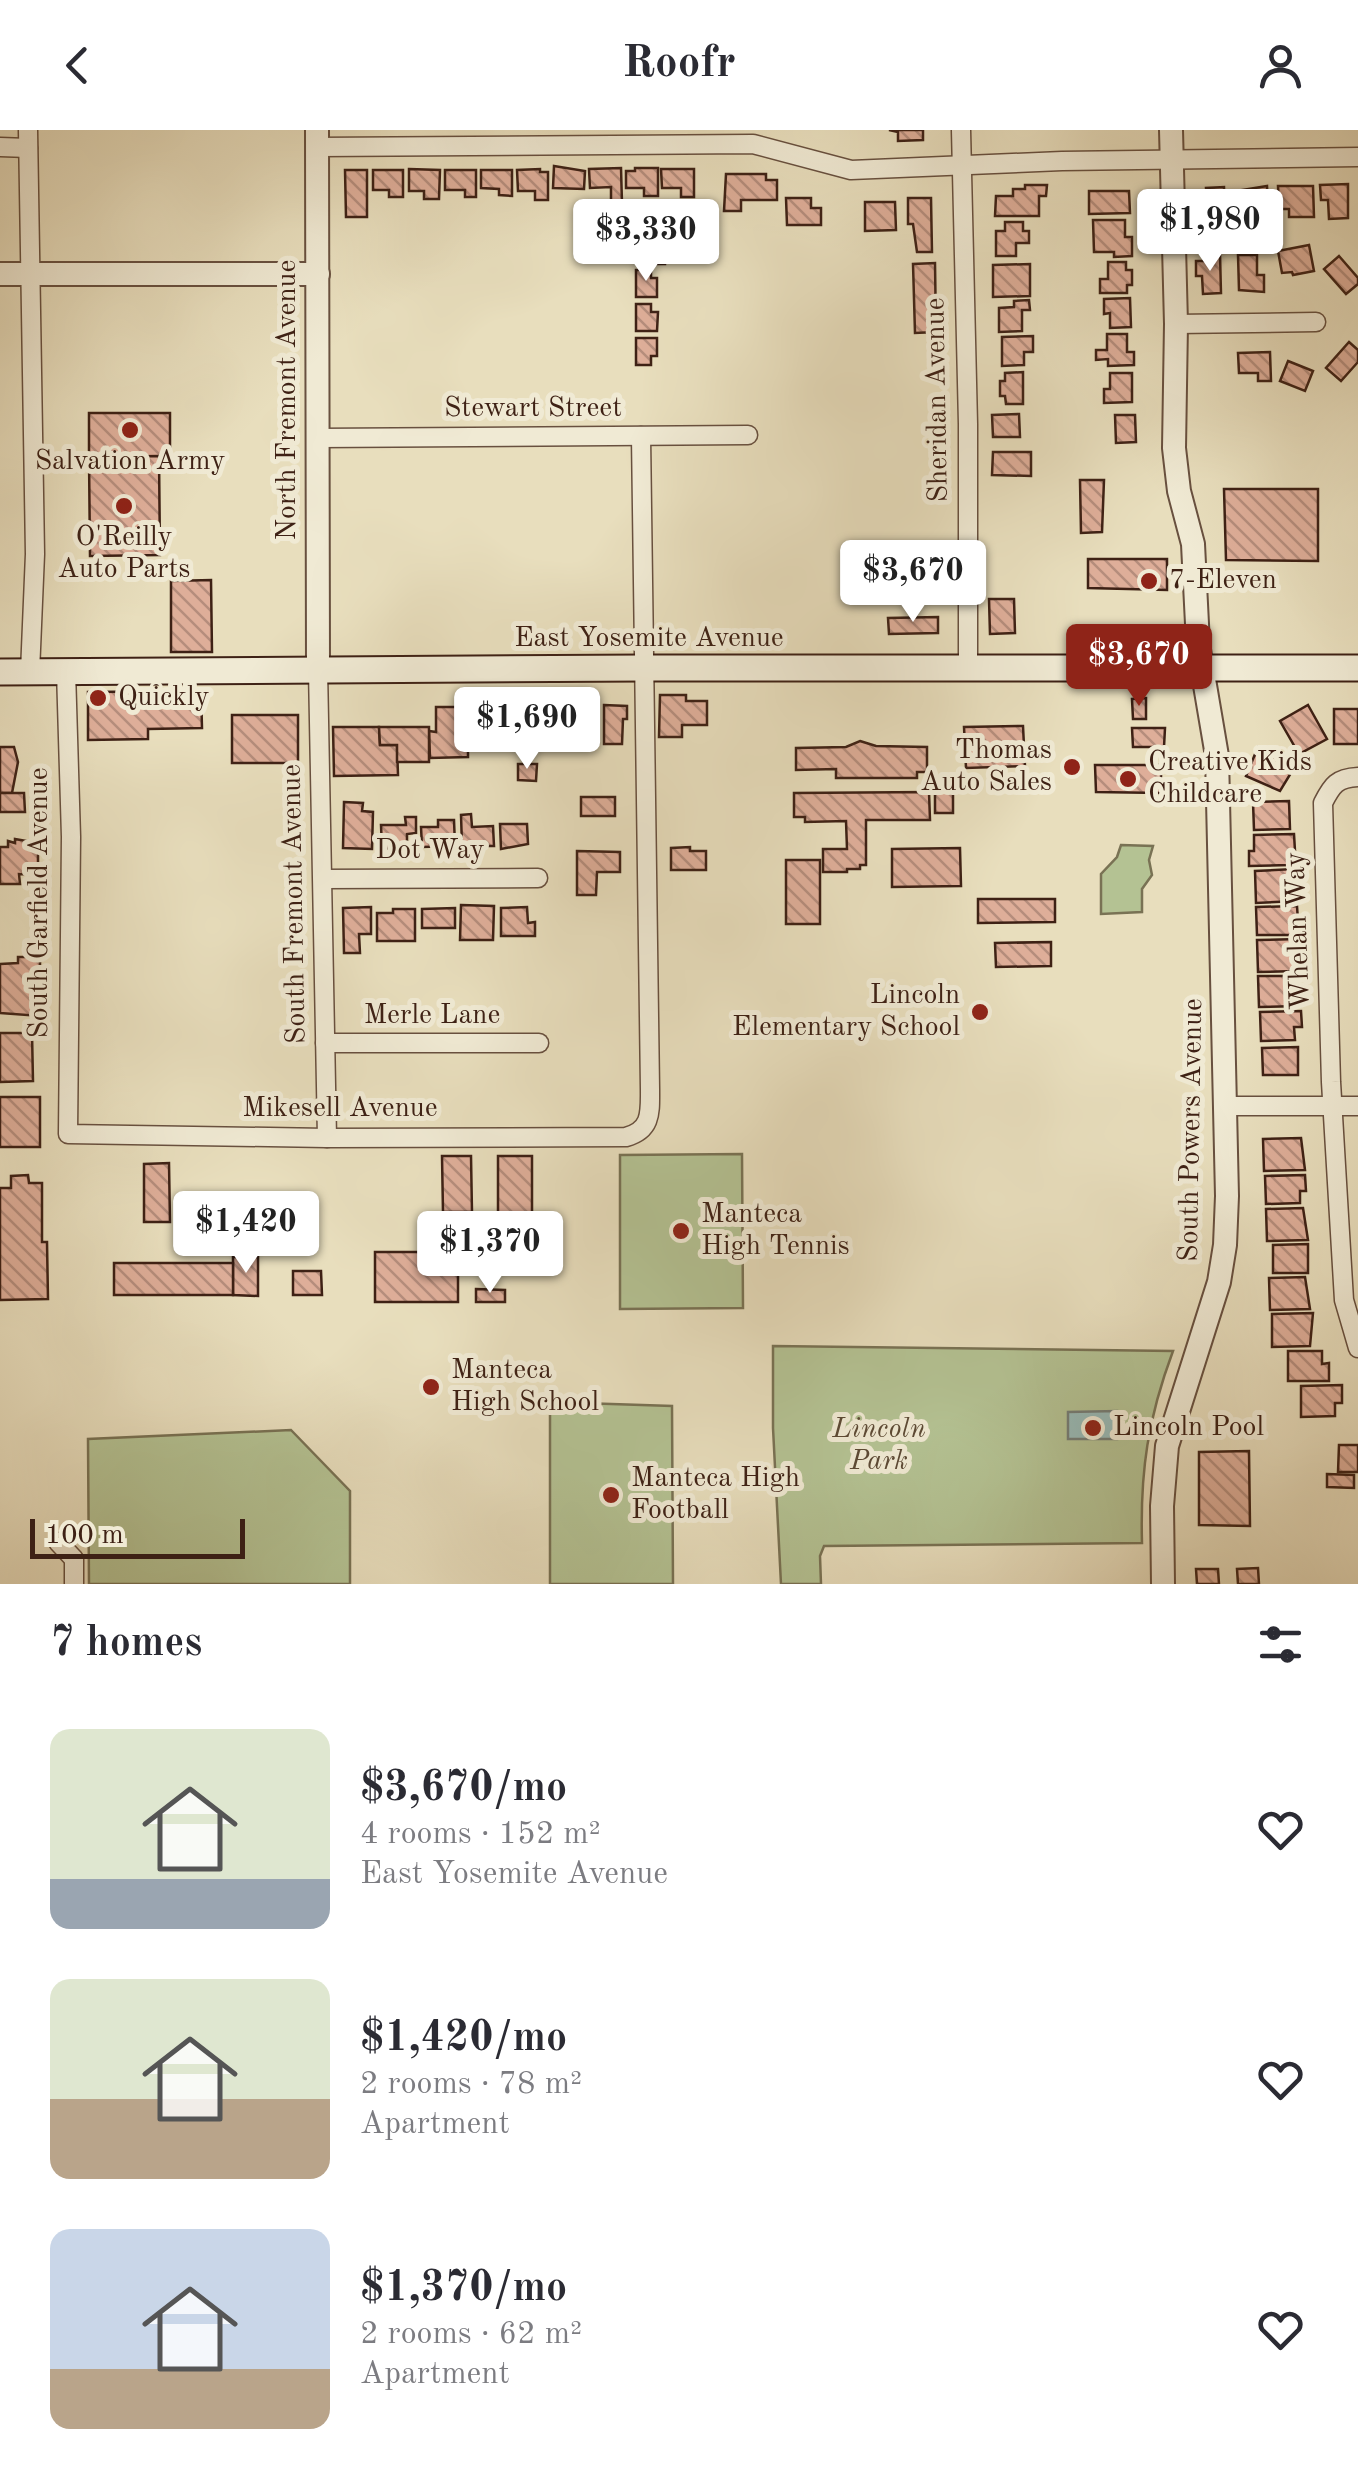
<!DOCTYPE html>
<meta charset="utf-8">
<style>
body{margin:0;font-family:"Old Standard TT",serif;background:#f2f2f3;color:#2b2b33;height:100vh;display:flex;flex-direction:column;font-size:38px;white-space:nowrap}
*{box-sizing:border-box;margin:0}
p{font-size:32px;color:#7c7c81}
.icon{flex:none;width:55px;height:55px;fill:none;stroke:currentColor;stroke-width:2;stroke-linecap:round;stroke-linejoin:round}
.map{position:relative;height:1454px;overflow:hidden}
.sheet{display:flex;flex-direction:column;background:#fff;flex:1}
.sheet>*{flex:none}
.scale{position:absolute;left:30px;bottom:25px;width:215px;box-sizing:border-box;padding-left:10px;border:5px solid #3e2115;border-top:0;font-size:28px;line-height:35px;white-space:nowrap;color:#3e2115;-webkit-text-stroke:8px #f0ead4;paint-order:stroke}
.price{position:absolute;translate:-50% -85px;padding:0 22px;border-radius:10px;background:#fff;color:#222;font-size:32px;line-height:65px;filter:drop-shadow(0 2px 5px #0008)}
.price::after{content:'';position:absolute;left:50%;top:60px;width:30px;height:22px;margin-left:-15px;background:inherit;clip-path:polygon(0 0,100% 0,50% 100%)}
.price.on{background:#8f2418;color:#fff}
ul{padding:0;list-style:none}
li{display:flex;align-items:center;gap:30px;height:250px;padding:0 50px}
li span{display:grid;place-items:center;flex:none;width:280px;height:200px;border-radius:20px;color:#555}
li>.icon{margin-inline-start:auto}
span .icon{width:120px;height:120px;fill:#fffc;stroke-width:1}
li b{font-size:42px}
h2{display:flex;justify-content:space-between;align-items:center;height:120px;padding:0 50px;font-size:42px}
header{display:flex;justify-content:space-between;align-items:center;height:130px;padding:0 50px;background:#fff;font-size:45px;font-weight:600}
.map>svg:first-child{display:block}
.green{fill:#b4c293;stroke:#797254;stroke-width:2.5}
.water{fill:#98bbb8;stroke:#747d77;stroke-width:2.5}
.building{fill:url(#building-back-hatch);stroke:#3e2115;stroke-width:2.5}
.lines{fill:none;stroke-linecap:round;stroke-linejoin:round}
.minor-casing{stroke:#68503f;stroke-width:21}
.tertiary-casing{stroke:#68503f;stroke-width:26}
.secondary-casing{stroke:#3e2115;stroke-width:29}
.minor{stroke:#f0ead4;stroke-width:18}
.tertiary{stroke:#f0ead4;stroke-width:22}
.secondary{stroke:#f0ead4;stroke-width:25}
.poi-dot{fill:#8f2418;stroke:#f0ead4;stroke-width:4}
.labels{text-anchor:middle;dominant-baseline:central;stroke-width:10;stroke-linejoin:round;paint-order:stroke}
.street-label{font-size:28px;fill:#3e2115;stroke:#f0ead4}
.poi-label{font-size:28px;fill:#3e2115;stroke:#f0ead4;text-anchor:start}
.park-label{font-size:28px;font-style:italic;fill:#5c4934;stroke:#f0ead4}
</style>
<header><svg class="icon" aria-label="back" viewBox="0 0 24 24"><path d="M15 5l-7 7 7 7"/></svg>Roofr<svg class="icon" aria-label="person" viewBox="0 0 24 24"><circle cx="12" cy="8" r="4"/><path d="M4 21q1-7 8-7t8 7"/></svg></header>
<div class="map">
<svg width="1358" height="1454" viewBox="0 0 1358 1454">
<defs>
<pattern id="building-back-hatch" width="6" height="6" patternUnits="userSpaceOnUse" patternTransform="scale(2.5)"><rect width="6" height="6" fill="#deae99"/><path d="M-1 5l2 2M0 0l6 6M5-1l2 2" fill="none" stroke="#b58d7c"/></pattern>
</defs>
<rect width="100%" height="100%" fill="#e8debd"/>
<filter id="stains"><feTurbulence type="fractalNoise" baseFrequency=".002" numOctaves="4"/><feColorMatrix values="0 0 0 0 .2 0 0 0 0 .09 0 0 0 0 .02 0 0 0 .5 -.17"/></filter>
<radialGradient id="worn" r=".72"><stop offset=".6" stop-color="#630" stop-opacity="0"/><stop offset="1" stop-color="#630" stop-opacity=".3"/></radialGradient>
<g class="green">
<path d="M1121,715L1153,716L1149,730L1152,745L1142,759V782L1101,784V744L1117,727Z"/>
<path d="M742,1024L743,1178L620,1179V1025Z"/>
<path d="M773,1216L1173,1221C1148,1288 1140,1341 1142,1413L824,1416L820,1426L821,1454H781L773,1298Z"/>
<path d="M550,1272L672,1276L673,1454H550Z"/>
<path d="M291,1300L350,1361V1454H89L88,1309Z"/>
</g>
<path class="water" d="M1117,1281V1309H1068V1282Z"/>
<g class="building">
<path d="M889,0H923V10L898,11V2Z"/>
<path d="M554,36L585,41L584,59L553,58Z"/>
<path d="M621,38L622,73H611V57L590,58L589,39Z"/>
<path d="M635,38H658V66H644V58H626V41H635Z"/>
<path d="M409,39L440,40L439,69H424V61H409Z"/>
<path d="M540,39V42H548V70H535V61H518L517,40Z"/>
<path d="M661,39H694V67H681V58H662Z"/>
<path d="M345,40H367V87H346Z"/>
<path d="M373,40H403V67H389V60H373Z"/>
<path d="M445,40H476V67H465V60H445Z"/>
<path d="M481,40H512V66L499,65V59L481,58Z"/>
<path d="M726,44H766V50H777V70H741V81H724Z"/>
<path d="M1348,54V88L1329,89L1328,70H1321L1320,55Z"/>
<path d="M1025,55H1047L1046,66H1039V86H995L996,66H1013V59H1025Z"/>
<path d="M1267,56L1268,81L1231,82L1230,62Z"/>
<path d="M1278,56H1313L1314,87H1289V79H1279Z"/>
<path d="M1224,57L1225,92H1195L1194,76H1207L1206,58Z"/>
<path d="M1089,61H1129L1130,83L1089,84Z"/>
<path d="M786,68H811V78H821V95H787Z"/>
<path d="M908,68H931L932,122H917L913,94H908Z"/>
<path d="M865,72H895L896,100L865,101Z"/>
<path d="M1093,90H1125V107H1132V126L1114,127V122H1094Z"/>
<path d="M1005,92H1023V101H1029V113H1016V126H996V101H1005Z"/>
<path d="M639,108H660V120H665V134H638Z"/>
<path d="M1309,115L1314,141L1293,145L1292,142L1282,143L1278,121Z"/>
<path d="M1209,124H1220L1221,163L1203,164L1202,146H1196V131H1210Z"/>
<path d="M1238,125H1257V145H1264V162L1239,160Z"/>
<path d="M1339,126L1358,148V154L1346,164L1324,139Z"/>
<path d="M1108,132H1126V140H1132V155H1127V163H1100V149H1108Z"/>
<path d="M935,133L936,202L915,203L913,134Z"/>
<path d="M1030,134V166L993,167V135Z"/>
<path d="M636,140H651V148H657V167H636Z"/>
<path d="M1130,168L1131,197L1110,198V183L1104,184V169Z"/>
<path d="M1029,170L1030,180H1022V201L999,202V178L1014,177V171Z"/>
<path d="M636,174H651V182H658L657,201H636Z"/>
<path d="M1107,204H1127V222H1134V235L1108,236V229L1096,230V220H1107Z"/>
<path d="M1033,206V222H1024V235L1002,236V207Z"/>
<path d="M636,208H657V226H651V235H636Z"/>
<path d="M1349,212L1358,220V232L1341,251L1326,238Z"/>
<path d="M1270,222L1271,251H1258V243H1239L1238,223Z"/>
<path d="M1288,231L1313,241L1305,261L1280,251Z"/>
<path d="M1023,242V274H1006L1005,266H1000V251H1005V243Z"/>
<path d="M1110,243H1132V272L1104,273V259H1110Z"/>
<rect x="89" y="283" width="81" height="44"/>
<path d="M1019,284L1020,307H993L992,285Z"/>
<path d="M1115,285H1135L1136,312L1116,313Z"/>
<path d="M993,322H1031V346L992,345Z"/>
<path d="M159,326L160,425L90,426L89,327Z"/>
<path d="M1080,350H1104L1102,402L1081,403Z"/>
<path d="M1224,359H1318V431L1226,430Z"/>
<path d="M1088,429H1167V460L1088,458Z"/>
<path d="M893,447H922L923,464L894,465Z"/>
<path d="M211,450L212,522H171V451Z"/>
<path d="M989,469H1014L1015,503L990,504Z"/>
<path d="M938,487V503L889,504L888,488Z"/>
<path d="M201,561L202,598L148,599V609L88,610V562Z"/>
<rect x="571" y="564" width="27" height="41"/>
<path d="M660,565H686V571H707V595H682V607H659Z"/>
<path d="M1146,568V589H1133L1132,569Z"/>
<path d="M604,575L627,576V589H623L622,614H604Z"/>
<path d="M1308,575L1327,609L1299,624L1280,591Z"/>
<path d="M508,576L528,577L527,611L506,610Z"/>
<path d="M436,577H468V627L430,628L429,601L436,602Z"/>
<rect x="1334" y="579" width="24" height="35"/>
<path d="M541,581L565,582L564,603L541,602Z"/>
<rect x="232" y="585" width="66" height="48"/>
<path d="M1023,596L1025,636L966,638L964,597Z"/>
<path d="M333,597H379L380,615H397L398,645L334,646Z"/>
<path d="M379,597H429V632H397V615H380Z"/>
<path d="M1132,598H1165L1164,617H1133Z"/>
<path d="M860,611L876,616L927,617V642H917V648H836V639L796,640V618L846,617Z"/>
<path d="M0,617H14L18,632L12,663H0Z"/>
<path d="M1258,617L1297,633L1280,661L1246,646Z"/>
<path d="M518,634H537L536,651L518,650Z"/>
<path d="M1095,635H1161V663L1096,662Z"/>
<path d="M953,655V683H935V656Z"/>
<path d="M929,662L930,690H866V735H860V739H847V742H823V719H847L846,691L805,692V687H794V663Z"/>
<path d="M0,663H24L25,682H0Z"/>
<rect x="581" y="667" width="34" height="19"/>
<path d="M1289,671L1290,699L1254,700L1253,672Z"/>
<path d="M344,672L363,673L362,681L373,682L372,719L343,718Z"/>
<path d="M471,684L472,697L493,696L494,716H462L461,685Z"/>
<path d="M405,687H416V703L407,704V718L382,719L381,695H406Z"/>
<path d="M438,690H454L455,716L422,717L421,697H438Z"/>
<path d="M500,694H527L528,714L501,719Z"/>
<path d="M1294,704L1295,721H1288L1289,735L1249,736V721H1254V705Z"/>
<path d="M15,709L38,713V745L19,744L20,754H0V717H8V711L15,713Z"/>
<path d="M690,717V721H706V740H671V718Z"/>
<path d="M960,718L961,756L892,757V719Z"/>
<path d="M577,721L620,722V742H597L596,765H577Z"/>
<rect x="786" y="730" width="34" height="64"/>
<path d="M1294,739L1295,771L1256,773L1255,741Z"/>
<path d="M978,769H1055V792L978,793Z"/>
<path d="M461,775L494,776L493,810H460Z"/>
<path d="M1297,776L1298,791L1291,792V805H1257L1256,777Z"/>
<path d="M371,777V804H359L360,823H344L343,778Z"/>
<path d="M527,777L528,793L535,792V806H501V778Z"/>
<path d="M455,778V798H422V779Z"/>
<path d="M393,779H415V811H377V783H393Z"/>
<path d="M1299,809L1296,841L1258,842L1257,810Z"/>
<path d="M1051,812V836L996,837L995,813Z"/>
<path d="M18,827H40V886L0,883V834L18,833Z"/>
<path d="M1258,846H1292L1293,859H1300V876L1259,877Z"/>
<path d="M1301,881L1302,897H1294L1295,910L1261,911L1260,882Z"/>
<path d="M0,903H32L33,951L0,952Z"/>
<path d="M1298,917V945H1263L1262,918Z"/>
<rect x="0" y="967" width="40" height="50"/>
<path d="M1301,1008L1305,1040L1264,1041L1263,1009Z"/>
<path d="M442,1026H471L472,1082H443Z"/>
<rect x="498" y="1026" width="34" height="118"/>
<path d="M169,1033L170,1092H144V1034Z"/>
<path d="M28,1045L29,1053H42V1112H47L48,1169L0,1170V1058H11V1046Z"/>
<path d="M1305,1045L1306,1061H1300V1073L1266,1074L1265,1046Z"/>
<path d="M1303,1078L1308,1110L1267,1111L1266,1079Z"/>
<path d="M1308,1114V1143H1273V1115Z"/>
<rect x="375" y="1122" width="83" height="50"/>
<path d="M233,1127H258V1166L233,1165Z"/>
<rect x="114" y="1133" width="119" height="32"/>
<path d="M293,1141H321L322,1165H293Z"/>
<path d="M1305,1147L1310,1179L1270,1180L1269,1148Z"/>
<path d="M476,1159L505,1160V1172H476Z"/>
<path d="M1313,1183L1310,1216L1272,1217V1184Z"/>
<path d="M1288,1221H1322V1234L1329,1233V1251H1288Z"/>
<path d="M1342,1255V1273H1335V1286L1301,1287V1256Z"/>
<path d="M1339,1315H1358V1342H1338Z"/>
<path d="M1249,1321L1250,1396L1199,1395V1322Z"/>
<path d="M1327,1344L1354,1345V1358L1327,1357Z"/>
<path d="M1258,1438L1259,1454H1238L1237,1439Z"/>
<path d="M1196,1439H1218L1219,1454H1197Z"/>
</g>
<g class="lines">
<defs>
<g id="minor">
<path d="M28,0L35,424L30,542"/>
<path d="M961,0L968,294V538"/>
<path d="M0,17L28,18"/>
<path d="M317,17L753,14L851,40L1062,31L1358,27"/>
<path d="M1176,194L1316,192"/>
<path d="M318,308L748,305"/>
<path d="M318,539L327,1008"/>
<path d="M66,541L71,707L68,1004L327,1008L626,1007C652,1000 650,982 650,959L641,306"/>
<path d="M1358,647C1337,648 1332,655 1323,673L1331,952L1344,1170L1358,1218"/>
<path d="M323,749L538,748"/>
<path d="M325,913H539"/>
<path d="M1226,976H1358"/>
<path d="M58,1412L74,1429V1454"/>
</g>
<g id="tertiary">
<path d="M317,0L318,539"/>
<path d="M0,144H318"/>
<path d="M1163,1454L1162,1376L1167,1316L1219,1152L1225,1115L1227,1066L1217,626L1198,514L1193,414L1179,361L1174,318L1176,194L1171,0"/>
</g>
<path id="secondary" d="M0,542L644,538H1358"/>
</defs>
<use href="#minor" class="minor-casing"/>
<use href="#tertiary" class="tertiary-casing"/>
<use href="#secondary" class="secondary-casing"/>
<use href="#minor" class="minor"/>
<use href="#tertiary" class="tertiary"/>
<use href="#secondary" class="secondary"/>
</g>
<g class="poi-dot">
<circle cx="130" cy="300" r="10"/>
<circle cx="124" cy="376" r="10"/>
<circle cx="1149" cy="451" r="10"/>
<circle cx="98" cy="568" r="10"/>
<circle cx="1072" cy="637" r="10"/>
<circle cx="1128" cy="649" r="10"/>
<circle cx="980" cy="882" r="10"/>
<circle cx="681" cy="1101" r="10"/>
<circle cx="431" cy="1257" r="10"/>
<circle cx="1093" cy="1298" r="10"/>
<circle cx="611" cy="1365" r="10"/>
</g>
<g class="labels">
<g class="street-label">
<text transform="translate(288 270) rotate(-90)">North Fremont Avenue</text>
<text transform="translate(938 270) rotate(-91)">Sheridan Avenue</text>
<text x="533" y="279">Stewart Street</text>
<text x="649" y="509">East Yosemite Avenue</text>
<text x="430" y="721">Dot Way</text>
<text transform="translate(40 773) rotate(-90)">South Garfield Avenue</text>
<text transform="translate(295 774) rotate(-91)">South Fremont Avenue</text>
<text transform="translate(1299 801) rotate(-92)">Whelan Way</text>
<text x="432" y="886">Merle Lane</text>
<text x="340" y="979">Mikesell Avenue</text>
<text transform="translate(1192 1000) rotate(-89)">South Powers Avenue</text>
</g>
<g class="poi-label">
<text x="130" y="332" text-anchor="middle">Salvation Army</text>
<text x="124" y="408" text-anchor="middle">O'Reilly<tspan x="124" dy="32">Auto Parts</tspan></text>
<text x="1169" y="451">7-Eleven</text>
<text x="118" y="568">Quickly</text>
<text x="1052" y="621" text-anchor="end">Thomas<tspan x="1052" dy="32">Auto Sales</tspan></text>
<text x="1148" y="633">Creative Kids<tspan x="1148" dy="32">Childcare</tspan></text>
<text x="960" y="866" text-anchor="end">Lincoln<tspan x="960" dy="32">Elementary School</tspan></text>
<text x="701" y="1085">Manteca<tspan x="701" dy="32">High Tennis</tspan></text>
<text x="451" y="1241">Manteca<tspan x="451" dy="32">High School</tspan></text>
<text x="1113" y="1298">Lincoln Pool</text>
<text x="631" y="1349">Manteca High<tspan x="631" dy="32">Football</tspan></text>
</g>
<g class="park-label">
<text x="879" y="1300">Lincoln<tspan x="879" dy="32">Park</tspan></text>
</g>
</g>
<rect width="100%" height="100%" filter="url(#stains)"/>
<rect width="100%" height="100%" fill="url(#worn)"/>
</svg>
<div class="scale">100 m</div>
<b class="price" style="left:1210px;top:144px">$1,980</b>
<b class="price" style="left:646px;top:154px">$3,330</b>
<b class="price" style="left:913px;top:495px">$3,670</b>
<b class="price on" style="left:1139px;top:579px">$3,670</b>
<b class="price" style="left:527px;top:642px">$1,690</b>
<b class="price" style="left:246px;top:1146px">$1,420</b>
<b class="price" style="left:490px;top:1166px">$1,370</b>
</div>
<section class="sheet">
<h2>7 homes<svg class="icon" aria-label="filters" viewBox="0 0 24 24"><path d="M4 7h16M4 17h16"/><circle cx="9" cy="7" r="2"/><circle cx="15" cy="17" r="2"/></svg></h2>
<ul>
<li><span style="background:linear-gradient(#dfe7d0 75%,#9aa5b1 0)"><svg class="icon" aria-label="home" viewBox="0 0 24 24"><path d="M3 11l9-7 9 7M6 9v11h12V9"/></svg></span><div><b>$3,670/mo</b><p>4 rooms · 152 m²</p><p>East Yosemite Avenue</p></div><svg class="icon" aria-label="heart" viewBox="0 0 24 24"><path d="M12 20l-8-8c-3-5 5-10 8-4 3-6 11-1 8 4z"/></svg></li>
<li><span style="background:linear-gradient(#dfe7d0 60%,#b9a48a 0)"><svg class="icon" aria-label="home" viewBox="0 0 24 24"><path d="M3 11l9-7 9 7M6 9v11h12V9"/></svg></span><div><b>$1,420/mo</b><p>2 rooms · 78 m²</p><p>Apartment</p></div><svg class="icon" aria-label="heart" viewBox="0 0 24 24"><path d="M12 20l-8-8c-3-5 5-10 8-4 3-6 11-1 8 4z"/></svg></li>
<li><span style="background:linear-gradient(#c9d6e8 70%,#b9a48a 0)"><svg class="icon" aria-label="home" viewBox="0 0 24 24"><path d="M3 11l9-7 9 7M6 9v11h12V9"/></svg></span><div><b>$1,370/mo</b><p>2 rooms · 62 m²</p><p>Apartment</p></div><svg class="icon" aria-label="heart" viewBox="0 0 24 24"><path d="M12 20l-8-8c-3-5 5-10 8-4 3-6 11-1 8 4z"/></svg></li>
</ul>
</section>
